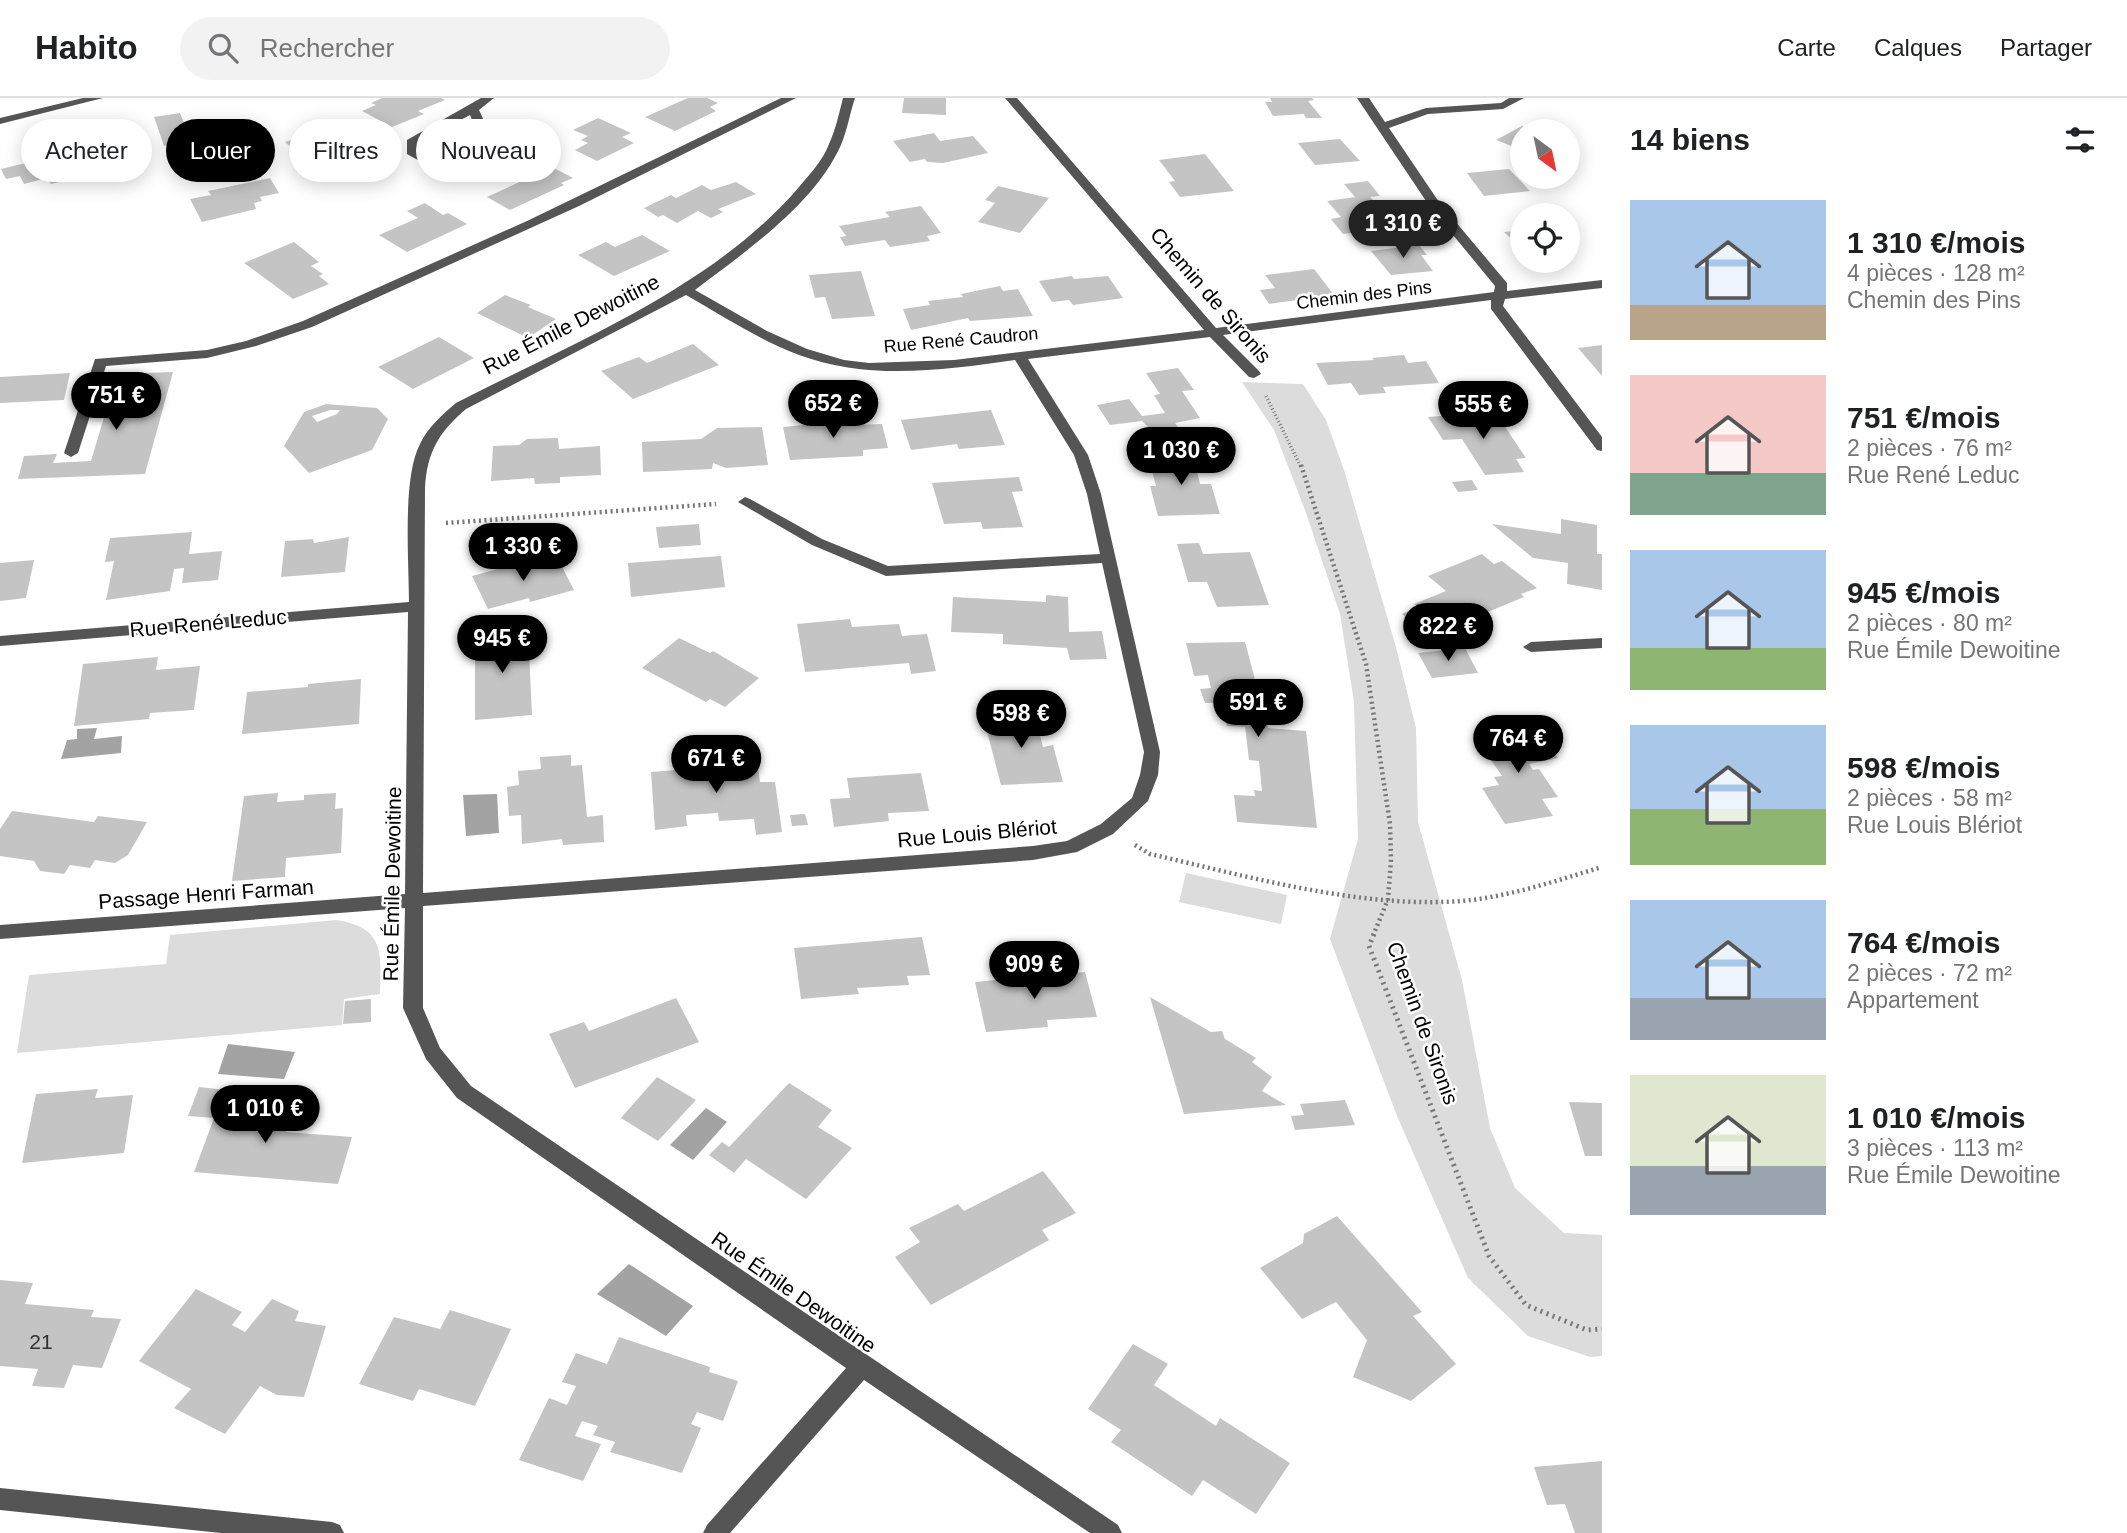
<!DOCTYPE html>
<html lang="fr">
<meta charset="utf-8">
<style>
body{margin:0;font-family:Arial,sans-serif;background:#f2f2f2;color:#202124;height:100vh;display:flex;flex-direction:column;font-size:26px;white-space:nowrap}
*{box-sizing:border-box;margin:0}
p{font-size:23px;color:#757577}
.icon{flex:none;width:38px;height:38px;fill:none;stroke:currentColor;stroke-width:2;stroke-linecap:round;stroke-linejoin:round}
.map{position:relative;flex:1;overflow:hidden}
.panel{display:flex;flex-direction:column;background:#fff;width:525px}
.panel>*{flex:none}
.banner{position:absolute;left:21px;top:21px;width:665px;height:63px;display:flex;gap:14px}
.needle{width:46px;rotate:147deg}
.controls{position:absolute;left:1510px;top:21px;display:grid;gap:14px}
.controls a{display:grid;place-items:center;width:70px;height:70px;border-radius:50%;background:#fff;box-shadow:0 4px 18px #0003;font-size:35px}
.price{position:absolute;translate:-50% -60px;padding:0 16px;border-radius:24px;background:#000;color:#fff;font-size:23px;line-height:46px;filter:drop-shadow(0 2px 4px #0008)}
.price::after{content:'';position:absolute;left:50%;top:42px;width:21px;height:16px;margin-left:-10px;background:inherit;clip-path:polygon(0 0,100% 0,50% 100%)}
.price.current{background:#222;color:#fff}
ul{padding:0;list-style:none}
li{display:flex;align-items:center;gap:21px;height:175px;padding:0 28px}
li span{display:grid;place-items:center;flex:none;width:196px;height:140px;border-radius:0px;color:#555}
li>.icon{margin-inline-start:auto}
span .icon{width:84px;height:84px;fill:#fffc;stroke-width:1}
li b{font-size:30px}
h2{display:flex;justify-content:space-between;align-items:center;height:84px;padding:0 28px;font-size:30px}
.pill{padding:0 24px;border-radius:32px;background:#fff;box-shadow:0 4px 18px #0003;font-size:24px;line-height:63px}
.pill.current{background:#000;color:#fff}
header{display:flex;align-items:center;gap:42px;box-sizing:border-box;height:98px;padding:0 35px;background:#fff;border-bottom:2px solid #e0e0e0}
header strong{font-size:33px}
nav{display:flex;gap:38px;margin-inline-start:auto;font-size:24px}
.search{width:490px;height:63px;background:#f2f2f2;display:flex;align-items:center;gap:18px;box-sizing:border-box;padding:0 24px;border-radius:38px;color:#757577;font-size:26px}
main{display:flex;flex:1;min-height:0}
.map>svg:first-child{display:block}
.green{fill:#dcdcdc}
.water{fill:#a3a3a3}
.building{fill:#c4c4c4;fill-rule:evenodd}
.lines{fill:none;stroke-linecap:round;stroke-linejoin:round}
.path-far2{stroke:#777;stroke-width:3.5;stroke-dasharray:1 2.5;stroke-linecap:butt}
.path-far1{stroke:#777;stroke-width:4.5;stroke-dasharray:2 3.5;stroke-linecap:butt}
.path{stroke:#777;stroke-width:5;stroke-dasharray:2 4.5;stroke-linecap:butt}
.minor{fill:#555;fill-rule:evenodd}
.labels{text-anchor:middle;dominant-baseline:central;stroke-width:5;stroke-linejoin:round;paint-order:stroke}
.far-street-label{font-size:18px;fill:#000;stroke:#fff}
.street-label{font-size:21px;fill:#000;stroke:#fff}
.near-number-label{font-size:21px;fill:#313131}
</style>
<header>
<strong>Habito</strong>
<div class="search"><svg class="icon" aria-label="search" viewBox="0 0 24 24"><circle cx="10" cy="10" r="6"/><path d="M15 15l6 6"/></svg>Rechercher</div>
<nav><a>Carte</a><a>Calques</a><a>Partager</a></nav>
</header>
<main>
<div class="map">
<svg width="1602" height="1435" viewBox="0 0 1602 1435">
<rect width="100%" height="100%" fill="#fff"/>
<g class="green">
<path d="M1242,284L1303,286L1326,322L1344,372L1396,549L1416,630L1418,724L1462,882L1490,1030L1515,1090L1564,1135L1602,1137V1258L1590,1259L1528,1238L1468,1180L1397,1018L1330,841L1358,741L1354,604L1340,516L1305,412L1274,332Z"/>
<path d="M1186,775L1287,797L1281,826L1179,804Z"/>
<path d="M337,822C385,830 381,855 380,896L344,901L342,927L17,955L29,877L166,866L170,837Z"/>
</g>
<g class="water">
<path d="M97,630L94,641L122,638L121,655L61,661L67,642L77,641V631Z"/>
<path d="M497,696L499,735L466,738L463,697Z"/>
<path d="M228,946L295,954L284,981L218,976Z"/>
<path d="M706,1010L727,1024L693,1062L670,1047Z"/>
<path d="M629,1166L693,1208L666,1238L597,1196Z"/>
</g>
<g class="building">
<path d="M382,0H441L445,2L418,13L424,16L392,29L362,13L376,7L371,5Z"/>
<path d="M688,0H707L718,5L710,9L716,13L675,33L645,19Z"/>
<path d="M904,0H946V17L902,15Z"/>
<path d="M1270,0H1312L1314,2L1308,3L1322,20H1306L1304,16L1273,18L1265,4H1272Z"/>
<path d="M180,15L184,25L208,21L211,31L217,30L221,37L164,48L154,19Z"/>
<path d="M598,20L631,35L622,39L634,45L597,63L575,52L588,45L581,42L588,38L573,32Z"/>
<path d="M339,28L347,36L352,35L362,44L328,52L343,65L319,75L285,44L302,39L299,37Z"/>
<path d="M1522,28L1537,33H1522V52L1496,42Z"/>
<path d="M934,35L940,43L973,38L988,55L943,65L927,64L925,61L910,64L893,43Z"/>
<path d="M1340,41L1360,63L1315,67L1298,45Z"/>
<path d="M120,53L130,67L51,86L47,80L24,86L20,78L6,81L1,71L59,57L65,67Z"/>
<path d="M1205,56L1234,93L1180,99L1169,84L1175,83L1159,62Z"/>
<path d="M552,69L573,80L561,85L564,87L510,112L487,99Z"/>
<path d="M1509,71L1530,93L1484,98L1467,75Z"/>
<path d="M270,80L279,95L260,99L262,103L254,105L256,111L202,124L190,101L211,97L208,93Z"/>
<path d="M1368,83L1380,98L1370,99L1394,122L1353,127L1359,134L1343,136L1331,121L1341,119L1327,103L1355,99L1344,86Z"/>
<path d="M736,84L756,96L718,111L723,114L711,120L698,113L677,125L663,117L658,119L644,110L671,97L676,100L702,87L711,92Z"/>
<path d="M998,88L1049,100L1020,135L978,124L995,105L985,102Z"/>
<path d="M425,105L443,117L448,115L467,126L407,154L379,137L418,120L407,113Z"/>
<path d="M921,108L941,135L927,138L930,143L890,149L885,142L845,148L840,139L846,138L839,128L890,119L885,114Z"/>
<path d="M1522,132V151L1504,134Z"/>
<path d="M642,137L670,153L614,178L578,157L606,144L615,149Z"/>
<path d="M294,144L319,164L311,168L323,176L319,178L329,186L293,201L244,165Z"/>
<path d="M1419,147L1427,157H1421L1433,173L1391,177L1371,153Z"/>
<path d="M1314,171L1334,197L1269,206L1260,192L1275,190L1265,177Z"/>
<path d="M861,173L875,218L832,221L825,199L815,200L809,177Z"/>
<path d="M1072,178L1074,181L1108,178L1123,200L1073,207L1069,202L1052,204L1039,183Z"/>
<path d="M1000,188L1003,193L1018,191L1033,218L970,223L968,220L911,232L903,211L930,207L928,203L963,199L961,196Z"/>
<path d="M505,197L531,207L528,209L556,221L528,240L477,215Z"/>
<path d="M439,239L474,260L413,291L378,269Z"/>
<path d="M693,246L719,267L633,301L601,273L639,259L647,265Z"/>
<path d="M1602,247V278L1578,250Z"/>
<path d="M1404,257L1408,265L1426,263L1439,285L1383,289L1386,295L1359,297L1351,285L1328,287L1316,265L1374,262L1372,260Z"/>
<path d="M1178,270L1194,292L1182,293L1200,320L1175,325L1183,335L1158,339L1142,323L1110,327L1097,307L1129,301L1142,318L1165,315L1154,297L1160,296L1146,275Z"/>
<path d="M173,274L145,376L18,381L24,358L57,356L53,365L91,363L117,276Z"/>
<path d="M70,275L64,302L0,305V279Z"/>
<path d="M326,306L377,310L388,321L372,352L309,375L284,348L304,314ZM330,312H340L337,316L317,324L312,318Z"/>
<path d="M991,312L1005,347L959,351L957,346L911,352L901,322Z"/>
<path d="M1495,314L1526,360L1516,361L1524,374L1485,377L1462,341L1443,342L1428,319Z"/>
<path d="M839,322L840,325L857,324L858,327L882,326L888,350L863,352V358L790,362L783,329L804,327L803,324Z"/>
<path d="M762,329L768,367L726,370L713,365L712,371L643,374L642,344L701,341L717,330Z"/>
<path d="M558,340L559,351L600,348L601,377L560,379V385L535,386L534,380L491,383L493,348L519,347L527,341Z"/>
<path d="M1192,353L1200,386H1211L1220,416L1158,418L1150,388H1156L1150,366H1165L1161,354Z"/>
<path d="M1019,379L1023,393L1012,394L1023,429L983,431L981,424L944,426L932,385Z"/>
<path d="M1472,382L1478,392L1458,394L1452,384Z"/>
<path d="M1561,421L1597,427V456H1602V492L1567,486L1568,465L1533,460L1492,426L1561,436Z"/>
<path d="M699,426L701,447L659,450L656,429Z"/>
<path d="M192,434L189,456L222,453L218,482L182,485L184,470L174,471L170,493L106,502L114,463L105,464L110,440Z"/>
<path d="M349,439L345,474L281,479L285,443L313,441L314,445Z"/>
<path d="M1199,445L1203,456L1250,454L1269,507L1217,509L1207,484H1188L1177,446Z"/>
<path d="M1482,456L1494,466L1502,463L1537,490L1521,496L1524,499L1478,518L1483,522L1434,542L1402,516L1418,509L1414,506L1446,493L1428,478Z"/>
<path d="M721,458L725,489L631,499L628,465Z"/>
<path d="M557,459L574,492L530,504L529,500L488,511L472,478L513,467L515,470Z"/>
<path d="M34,462L26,500L0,503V465Z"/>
<path d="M1046,497L1068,499L1069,534L1102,533L1107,561L1070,562L1067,550L1003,546V536L951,534L953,499L1046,504Z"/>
<path d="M850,521L852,529L899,526L902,538L927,536L936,573L911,576L909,565L805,574L797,526Z"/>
<path d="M522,530L523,553H529L532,617L475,622V533Z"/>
<path d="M679,540L710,555L713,553L759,580L725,609L710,601L706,604L642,570Z"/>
<path d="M1245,544L1268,630L1306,633L1317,730L1237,724L1234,697L1255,698L1254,692L1262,693L1259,663L1249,662L1245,629L1227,628L1220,605H1205L1200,591L1211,590L1208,577L1194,578L1186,545Z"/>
<path d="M1465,550L1478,575L1432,580L1418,555Z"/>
<path d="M158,559L156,572L200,568L194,612L150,615L149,621L74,628L83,566Z"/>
<path d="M361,581L359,626L242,636L247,594L308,589V586Z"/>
<path d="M1034,614L1043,649L1053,647L1063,684L1001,687L983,618Z"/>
<path d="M1519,630L1528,642L1544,640L1558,660L1529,666L1533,672L1539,671L1558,699L1542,701L1553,718L1505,726L1482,690L1499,687L1494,679L1502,678L1474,637Z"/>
<path d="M571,657V668L582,667L587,719L603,717L604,744L563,747L562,741L522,746L521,717L509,718L507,689L519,687L518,673L541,671L540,659Z"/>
<path d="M757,659L760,684H775L782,734L756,737L754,721L719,723L718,715L686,717L687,728L655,732L651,674L714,669L713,662Z"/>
<path d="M921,675L929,713L888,715L889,723L834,729L830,701L850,700L847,680Z"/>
<path d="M278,695L277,704L304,702V697L336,695L335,711L343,710L341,755L286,760L285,779L232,783L244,698Z"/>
<path d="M12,713L94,724L98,718L147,724L128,757L115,765L95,762L90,770L70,767L64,776L40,773L34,763L0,758V731Z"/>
<path d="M805,716L808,727L792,728L790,717Z"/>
<path d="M922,839L930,877L907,878L909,887L857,890L859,896L801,901L794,850Z"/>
<path d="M1085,874L1097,919L1047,922L1048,929L986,934L975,884Z"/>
<path d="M1150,899L1211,934L1222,933L1225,941L1256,960L1252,964L1272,979L1262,993L1286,1007L1184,1016Z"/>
<path d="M676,900L699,944L575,990L549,936L584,924L589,933Z"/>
<path d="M371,901V924L343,926L345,903Z"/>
<path d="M657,979L696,1002L658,1043L621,1020Z"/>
<path d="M789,985L832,1012L818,1029L852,1050L806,1101L746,1061L734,1075L709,1057L722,1044L729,1049Z"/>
<path d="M199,989L226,992L219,1011L291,1017L286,1034L352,1039L338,1086L194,1074L214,1020L188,1018Z"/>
<path d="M98,991L95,1000L133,997L124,1055L22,1065L36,996Z"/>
<path d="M1345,1002L1355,1027L1295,1032L1291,1018L1304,1017L1300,1006Z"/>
<path d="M1569,1004L1602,1005V1058H1585Z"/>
<path d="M1043,1073L1076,1115L1042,1132L1049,1142L931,1207L895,1159L920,1144L909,1130L958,1106L964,1113Z"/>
<path d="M1337,1118L1422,1214L1413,1218L1456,1266L1411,1303L1353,1279L1367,1242L1336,1204L1302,1221L1260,1170L1303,1145L1304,1136Z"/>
<path d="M0,1182L33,1185L25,1206L94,1212L91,1219L121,1221L102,1270L73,1267L64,1290L32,1288L38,1271L0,1268Z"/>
<path d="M196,1191L242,1214L232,1227L245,1234L272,1201L299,1213L295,1223L326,1228L304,1299L277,1297L260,1288L225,1336L174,1310L191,1291L139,1263Z"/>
<path d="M450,1212L511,1231L475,1308L419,1291L413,1303L359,1286L394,1219L440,1231Z"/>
<path d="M619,1239L710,1269L709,1274L738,1283L723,1323L697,1314L691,1326L701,1330L682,1375L610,1354L615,1344L593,1337L598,1328L582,1323L575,1338L601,1346L583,1383L519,1362L549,1300L567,1307L576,1288L562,1284L576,1255L607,1266Z"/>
<path d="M1133,1246L1168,1266L1154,1287L1216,1328L1220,1320L1290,1365L1256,1416L1203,1382L1192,1398L1111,1344L1121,1332L1088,1311Z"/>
<path d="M1602,1363V1435H1575L1565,1406L1547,1407L1534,1369Z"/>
</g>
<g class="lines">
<path class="path-far2" d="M1266,298L1301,369"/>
<g class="path-far1">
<path d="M1301,367L1366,566L1390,726L1391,762L1388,801L1373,838"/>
<path d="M446,425L716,406"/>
<path d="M1135,747L1150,756C1251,779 1368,813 1472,802C1517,796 1559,782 1602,769"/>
</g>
<path class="path" d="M1374,836L1369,848L1489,1158L1526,1207L1587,1232L1602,1231"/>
<g class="minor">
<path d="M83,0H103L0,26V20Z"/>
<path d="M481,0H494L479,12L493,42L489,55C455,71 441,76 407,56V42ZM470,17L481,42L479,50C453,64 444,67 417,52V45Z"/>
<path d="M781,0H796L579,108L312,229L256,248L207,260L106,268L78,355L71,359L64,355L95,261L207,252L246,243L303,223L527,123Z"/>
<path d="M843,0H855C850,15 847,33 841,47C814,107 746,153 695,192L767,233L807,251L844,262L869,265L954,262L1204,232L1005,0H1017L1216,230L1494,194L1495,188L1430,109L1357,0H1369L1385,24L1426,10L1501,5L1509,0H1524L1503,11L1428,16L1389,30L1439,104L1507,185V193L1602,182V190L1505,201L1503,208L1602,339V353L1597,352L1491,211V202L1223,237L1259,273L1261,276L1254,280L1249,279L1210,239L1028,261L1088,357L1101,396L1160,654L1158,677L1148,703L1113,736L1077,754L1033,762L423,808V910L440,950L471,988L1118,1427L1122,1435H1090L864,1282L730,1435H703L707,1427L846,1270L457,1000L426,961L403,910L405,810L0,841V827L405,796L408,514L0,548V538L409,504C409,463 402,380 420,346C428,329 442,317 456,305C571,246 714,189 799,89C810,76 823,62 829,46C836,31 839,15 843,0ZM686,197C723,218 759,242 799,257C869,283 944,272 1015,262L1074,357L1087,396L1100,456L888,468L822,441L750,401L745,399L738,404L812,447L886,478L1102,465L1144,654L1140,677L1132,700L1101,726L1067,743L1033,748L423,795L425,390C427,354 439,334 466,311Z"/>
<path d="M1602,540V550L1531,554L1523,549L1531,544Z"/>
<path d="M0,1390L332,1424L340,1427L344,1435H221L0,1412Z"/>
</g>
</g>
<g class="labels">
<g class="far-street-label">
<text transform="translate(1364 197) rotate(-7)">Chemin des Pins</text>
<text transform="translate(961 242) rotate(-5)">Rue René Caudron</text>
</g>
<g class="street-label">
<text transform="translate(1211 197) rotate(49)">Chemin de Sironis</text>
<text transform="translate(571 226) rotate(-27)">Rue Émile Dewoitine</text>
<text transform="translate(208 525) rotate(-5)">Rue René Leduc</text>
<text transform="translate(977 735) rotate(-5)">Rue Louis Blériot</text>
<text transform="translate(392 786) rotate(-89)">Rue Émile Dewoitine</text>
<text transform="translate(206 796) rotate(-4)">Passage Henri Farman</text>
<text transform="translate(1423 925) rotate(70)">Chemin de Sironis</text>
<text transform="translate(794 1194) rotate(35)">Rue Émile Dewoitine</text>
</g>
<g class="near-number-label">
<text x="41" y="1243">21</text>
</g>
</g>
</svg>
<div class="controls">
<a><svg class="needle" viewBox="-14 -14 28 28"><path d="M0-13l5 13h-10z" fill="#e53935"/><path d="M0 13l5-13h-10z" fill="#757577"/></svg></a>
<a><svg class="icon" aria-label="locate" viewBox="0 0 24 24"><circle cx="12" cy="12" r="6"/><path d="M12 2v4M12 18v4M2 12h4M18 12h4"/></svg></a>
</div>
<b class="price current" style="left:1403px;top:162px">1 310 €</b>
<b class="price" style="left:116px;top:334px">751 €</b>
<b class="price" style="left:833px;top:342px">652 €</b>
<b class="price" style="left:1483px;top:343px">555 €</b>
<b class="price" style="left:1181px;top:389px">1 030 €</b>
<b class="price" style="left:523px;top:485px">1 330 €</b>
<b class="price" style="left:1448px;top:565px">822 €</b>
<b class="price" style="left:502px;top:577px">945 €</b>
<b class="price" style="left:1258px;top:641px">591 €</b>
<b class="price" style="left:1021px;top:652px">598 €</b>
<b class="price" style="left:1518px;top:677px">764 €</b>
<b class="price" style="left:716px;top:697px">671 €</b>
<b class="price" style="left:1034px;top:903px">909 €</b>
<b class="price" style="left:265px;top:1047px">1 010 €</b>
<div class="banner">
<a class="pill">Acheter</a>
<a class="pill current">Louer</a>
<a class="pill">Filtres</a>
<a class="pill">Nouveau</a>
</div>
</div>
<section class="panel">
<h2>14 biens<svg class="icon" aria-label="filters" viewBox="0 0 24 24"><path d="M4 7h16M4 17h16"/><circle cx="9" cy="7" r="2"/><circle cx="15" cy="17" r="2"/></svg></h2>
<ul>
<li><span style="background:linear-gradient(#a9c7e8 75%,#b9a48a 0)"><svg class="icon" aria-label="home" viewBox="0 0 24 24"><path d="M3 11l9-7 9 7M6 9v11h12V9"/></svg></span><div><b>1 310 €/mois</b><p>4 pièces · 128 m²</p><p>Chemin des Pins</p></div></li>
<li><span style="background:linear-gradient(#f6c9c9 70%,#7fa58c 0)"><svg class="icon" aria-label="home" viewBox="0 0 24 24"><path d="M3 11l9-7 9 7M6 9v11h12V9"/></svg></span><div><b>751 €/mois</b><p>2 pièces · 76 m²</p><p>Rue René Leduc</p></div></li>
<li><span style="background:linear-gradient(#a9c7e8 70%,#8fb573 0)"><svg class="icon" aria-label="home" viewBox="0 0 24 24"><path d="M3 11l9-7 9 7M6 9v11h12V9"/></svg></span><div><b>945 €/mois</b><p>2 pièces · 80 m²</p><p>Rue Émile Dewoitine</p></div></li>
<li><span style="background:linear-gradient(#a9c7e8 60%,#8fb573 0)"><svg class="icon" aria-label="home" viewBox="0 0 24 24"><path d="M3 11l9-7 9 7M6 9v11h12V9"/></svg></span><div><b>598 €/mois</b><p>2 pièces · 58 m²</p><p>Rue Louis Blériot</p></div></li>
<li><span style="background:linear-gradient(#a9c7e8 70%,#9aa5b1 0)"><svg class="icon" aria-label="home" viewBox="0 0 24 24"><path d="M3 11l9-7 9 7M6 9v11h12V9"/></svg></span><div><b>764 €/mois</b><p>2 pièces · 72 m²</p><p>Appartement</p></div></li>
<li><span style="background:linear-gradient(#dfe7d0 65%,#9aa5b1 0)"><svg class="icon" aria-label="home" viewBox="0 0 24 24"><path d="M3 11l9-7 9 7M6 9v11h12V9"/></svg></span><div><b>1 010 €/mois</b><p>3 pièces · 113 m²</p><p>Rue Émile Dewoitine</p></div></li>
</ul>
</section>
</main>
